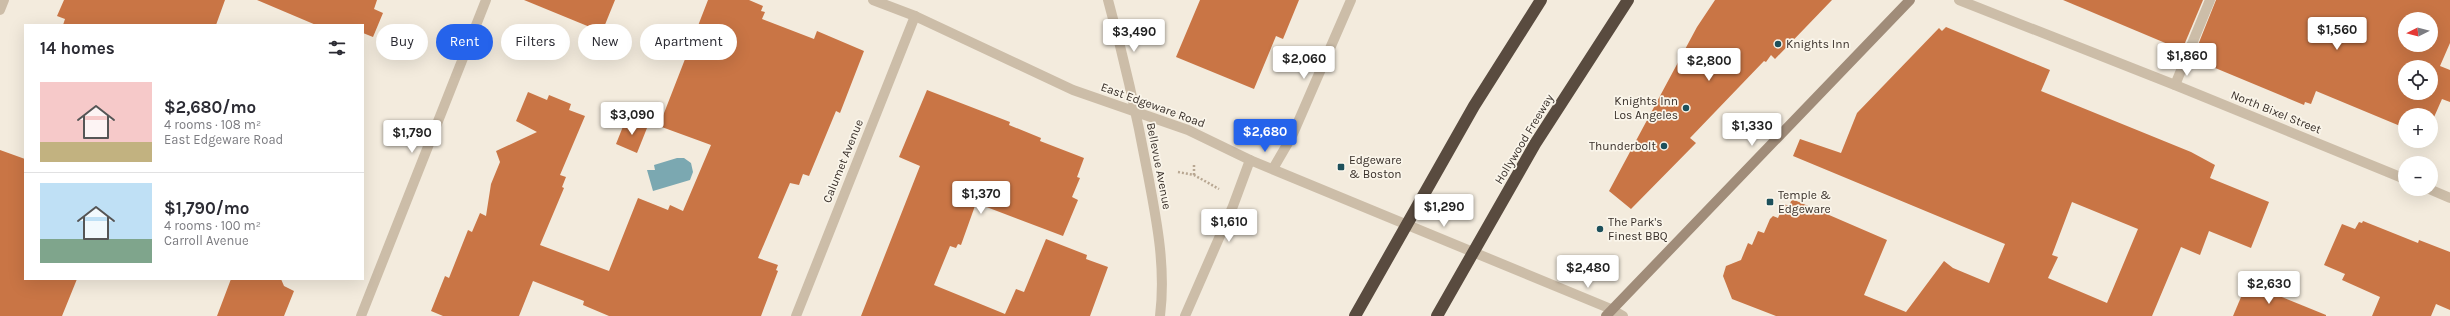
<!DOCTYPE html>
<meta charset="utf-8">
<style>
body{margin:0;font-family:Karla,sans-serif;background:#f7f7f7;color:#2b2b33;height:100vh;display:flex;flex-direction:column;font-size:15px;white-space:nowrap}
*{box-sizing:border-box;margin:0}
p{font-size:13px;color:#7c7c81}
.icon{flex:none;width:22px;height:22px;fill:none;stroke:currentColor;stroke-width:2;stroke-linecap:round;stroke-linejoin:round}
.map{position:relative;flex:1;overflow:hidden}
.side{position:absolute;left:24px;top:24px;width:340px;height:256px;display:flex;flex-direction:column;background:#fff;border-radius:0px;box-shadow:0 4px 16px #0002}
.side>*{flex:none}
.top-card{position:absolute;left:376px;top:24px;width:380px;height:36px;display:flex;gap:8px}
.needle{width:26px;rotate:264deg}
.controls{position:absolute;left:2398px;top:12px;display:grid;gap:8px}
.controls a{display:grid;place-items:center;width:40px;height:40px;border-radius:50%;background:#fff;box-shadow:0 4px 16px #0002;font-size:20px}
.price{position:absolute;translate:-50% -34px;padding:0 9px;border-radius:4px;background:#fff;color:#222;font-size:13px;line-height:26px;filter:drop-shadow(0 1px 2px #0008)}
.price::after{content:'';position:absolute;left:50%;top:24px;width:12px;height:9px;margin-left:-6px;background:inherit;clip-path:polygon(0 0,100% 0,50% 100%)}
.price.active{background:#2563eb;color:#fff}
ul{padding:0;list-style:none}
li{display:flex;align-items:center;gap:12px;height:100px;padding:0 16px}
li+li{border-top:1px solid #e1e1e2}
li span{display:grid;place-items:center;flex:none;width:112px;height:80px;border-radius:0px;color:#555}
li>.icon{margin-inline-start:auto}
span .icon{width:48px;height:48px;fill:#fffc;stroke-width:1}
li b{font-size:17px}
h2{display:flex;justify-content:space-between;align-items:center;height:48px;padding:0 16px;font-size:17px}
.chip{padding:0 14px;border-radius:18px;background:#fff;box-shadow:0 4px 16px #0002;font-size:14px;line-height:36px}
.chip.active{background:#2563eb;color:#fff}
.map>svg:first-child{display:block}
.water{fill:#7ba8b1}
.building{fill:#c97545;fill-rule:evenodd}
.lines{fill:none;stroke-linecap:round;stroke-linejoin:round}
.path{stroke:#b8a792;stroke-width:2.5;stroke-dasharray:2 2;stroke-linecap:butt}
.service{stroke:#ccbda8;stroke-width:10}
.minor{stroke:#ccbda8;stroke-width:10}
.tertiary{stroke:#ccbda8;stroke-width:10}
.secondary{stroke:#a08c79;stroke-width:10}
.motorway{stroke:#594b3f;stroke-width:12}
.poi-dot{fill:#1d505b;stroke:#faf5ea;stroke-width:1.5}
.labels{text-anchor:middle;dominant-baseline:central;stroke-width:3.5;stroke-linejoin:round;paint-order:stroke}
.poi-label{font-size:12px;fill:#382f29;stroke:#faf5ea;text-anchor:start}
.street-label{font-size:12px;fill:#382f29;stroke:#faf5ea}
</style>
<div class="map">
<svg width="2450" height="316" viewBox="0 0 2450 316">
<rect width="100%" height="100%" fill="#f3ebdd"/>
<path class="water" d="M677,158H684L691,163L693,172L690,180L653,191L647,170H655L654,165Z"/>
<g class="building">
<path d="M64,0H225L216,25H63L65,19L57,16Z"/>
<path d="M257,0H377L374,9L383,13L373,37L363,33V25H316Z"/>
<path d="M524,0H615L602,32Z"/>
<path d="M708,0H749L763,6L761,11L765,12L762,19L814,39L817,31L864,51L840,113L836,111L809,176L803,174L799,185L790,183L758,258L778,265L776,270L778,271L761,316H609L583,305L584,301L533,281L519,316H443L431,311L445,276L449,278L468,230L472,232L480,213L486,216L491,184L500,162L496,151L537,132L516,121L528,92L547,100L549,95L571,104L569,110L585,116L560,175L566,177L562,187L564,188L540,245L609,271L638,198L668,210L670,205L683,211L711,145L659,126Z"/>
<path d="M1200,0H1299L1283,39L1276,36L1254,89L1176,57Z"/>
<path d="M1715,0H1832L1775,59L1771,55L1766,62L1764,61L1690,138L1696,143L1631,209L1609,191L1697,27Z"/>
<path d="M2063,0H2203L2182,50Z"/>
<path d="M2216,0H2450V43L2440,66L2450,70V102L2442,99L2431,124V115H2405V128L2316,91L2311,104L2305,102L2304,105L2208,65L2210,63L2194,55ZM2405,19H2431V45H2405ZM2405,67H2431V93H2405Z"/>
<path d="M1946,27L2050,70L2041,91L2191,152L2215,165L2210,178L2269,202L2251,248L2209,231L2200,255L2181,247L2152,316H1776L1732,299L1723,276L1726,266L1741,260L1748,243L1752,245L1758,231L1764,233L1770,219L1773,216L1778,218L1784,204L1789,206L1792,199L1887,240L1864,295L1906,312L1944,261L1953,268L1989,283L2005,244L1793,156L1800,139L1841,153L1857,113L1939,28L1942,31ZM2072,202L2138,229L2107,303L2048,278L2058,257L2052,255Z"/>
<path d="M927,90L1010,122L1009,125L1041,138L1040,141L1084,158L1077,177L1080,178L1072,197L1078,200L1063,236L976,203L961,245L958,244L956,248L950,246L934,285L1005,314L1016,289L1024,292L1046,239L1087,255L1086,259L1108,267L1090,316H861L920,166L899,157Z"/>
<path d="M626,119L647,128L637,153L616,144Z"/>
<path d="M0,150L25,159V279H77L62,316H0Z"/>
<path d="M2363,221L2418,243L2419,240L2450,252V310L2436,304L2431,316H2372L2380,297L2342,280L2345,274L2324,265L2342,224L2355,229L2359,222L2362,223Z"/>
<path d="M231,279H281L284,286L294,291L284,316H217Z"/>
<path d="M2247,283L2326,315V316H2233Z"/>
</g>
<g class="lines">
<g class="path">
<path d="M1178,172L1194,175L1219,189"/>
<path d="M1194,175V163"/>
</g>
<path class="service" d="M2175,85L2210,0"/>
<g class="minor">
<path d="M873,0L915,16L1073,90L1188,130L1250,160L1611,309"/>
<path d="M1959,0L2175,85L2405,179"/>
<path d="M0,10L4,0"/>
<path d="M1274,167L1292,136L1351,0"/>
<path d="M2429,189L2450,198"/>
<path d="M361,316L486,0"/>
<path d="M796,316L915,16"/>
</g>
<g class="tertiary">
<path d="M1108,0C1124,58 1137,116 1148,175C1157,222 1166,268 1160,316"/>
<path d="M1611,309L1623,316"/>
<path d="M1185,316L1233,206L1250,160"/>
</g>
<path class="secondary" d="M1606,316L1910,0"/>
<g class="motorway">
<path d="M1355,316L1474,106L1541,0"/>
<path d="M1437,316L1535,144L1628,0"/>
</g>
</g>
<g class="poi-dot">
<circle cx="1778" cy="44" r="4"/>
<circle cx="1686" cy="108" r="4"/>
<circle cx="1664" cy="146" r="4"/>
<rect x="1337" y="163" width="8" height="8" rx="2"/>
<rect x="1766" y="198" width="8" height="8" rx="2"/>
<circle cx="1600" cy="229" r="4"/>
</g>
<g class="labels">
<g class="poi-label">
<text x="1786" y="44">Knights Inn</text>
<text x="1678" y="101" text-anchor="end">Knights Inn<tspan x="1678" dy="14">Los Angeles</tspan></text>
<text x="1656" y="146" text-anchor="end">Thunderbolt</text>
<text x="1349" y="160">Edgeware<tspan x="1349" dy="14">&amp; Boston</tspan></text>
<text x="1778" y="195">Temple &amp;<tspan x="1778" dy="14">Edgeware</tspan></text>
<text x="1608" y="222">The Park's<tspan x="1608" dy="14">Finest BBQ</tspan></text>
</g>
<g class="street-label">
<text transform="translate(1153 105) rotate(20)">East Edgeware Road</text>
<text transform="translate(2276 112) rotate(22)">North Bixel Street</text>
<text transform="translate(1524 139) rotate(-59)">Hollywood Freeway</text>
<text transform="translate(843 161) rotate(-68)">Calumet Avenue</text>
<text transform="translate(1159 166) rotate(79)">Bellevue Avenue</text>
</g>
</g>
</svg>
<div class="controls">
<a><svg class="needle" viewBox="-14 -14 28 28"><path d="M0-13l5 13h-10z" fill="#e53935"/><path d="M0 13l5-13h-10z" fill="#7c7c81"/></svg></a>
<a><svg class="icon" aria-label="locate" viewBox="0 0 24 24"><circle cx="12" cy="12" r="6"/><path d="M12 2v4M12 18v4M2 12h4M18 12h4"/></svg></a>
<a>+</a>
<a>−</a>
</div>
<b class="price" style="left:2337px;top:51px">$1,560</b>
<b class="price" style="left:1134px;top:53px">$3,490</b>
<b class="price" style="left:2187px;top:77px">$1,860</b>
<b class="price" style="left:1304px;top:80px">$2,060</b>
<b class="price" style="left:1709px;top:82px">$2,800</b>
<b class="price" style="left:632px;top:136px">$3,090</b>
<b class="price" style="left:1752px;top:147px">$1,330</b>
<b class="price active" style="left:1265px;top:153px">$2,680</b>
<b class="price" style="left:412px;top:154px">$1,790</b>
<b class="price" style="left:981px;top:215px">$1,370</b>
<b class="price" style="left:1444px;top:228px">$1,290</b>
<b class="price" style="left:1229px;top:243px">$1,610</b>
<b class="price" style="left:1588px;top:289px">$2,480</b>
<b class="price" style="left:2269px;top:305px">$2,630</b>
<div class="top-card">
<a class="chip">Buy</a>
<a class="chip active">Rent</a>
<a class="chip">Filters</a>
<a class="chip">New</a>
<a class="chip">Apartment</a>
</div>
<section class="side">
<h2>14 homes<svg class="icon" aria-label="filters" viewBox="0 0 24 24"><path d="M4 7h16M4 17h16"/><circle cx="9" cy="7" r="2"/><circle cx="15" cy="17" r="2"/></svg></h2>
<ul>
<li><span style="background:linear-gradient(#f6c9c9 75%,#c2b280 0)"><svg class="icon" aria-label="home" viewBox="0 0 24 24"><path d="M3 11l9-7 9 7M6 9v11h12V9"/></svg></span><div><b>$2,680/mo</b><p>4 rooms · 108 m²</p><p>East Edgeware Road</p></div></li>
<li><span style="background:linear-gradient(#bfe0f5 70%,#7fa58c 0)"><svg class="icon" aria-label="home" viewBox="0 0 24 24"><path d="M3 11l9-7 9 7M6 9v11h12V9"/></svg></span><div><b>$1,790/mo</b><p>4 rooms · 100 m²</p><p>Carroll Avenue</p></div></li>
</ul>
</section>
</div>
